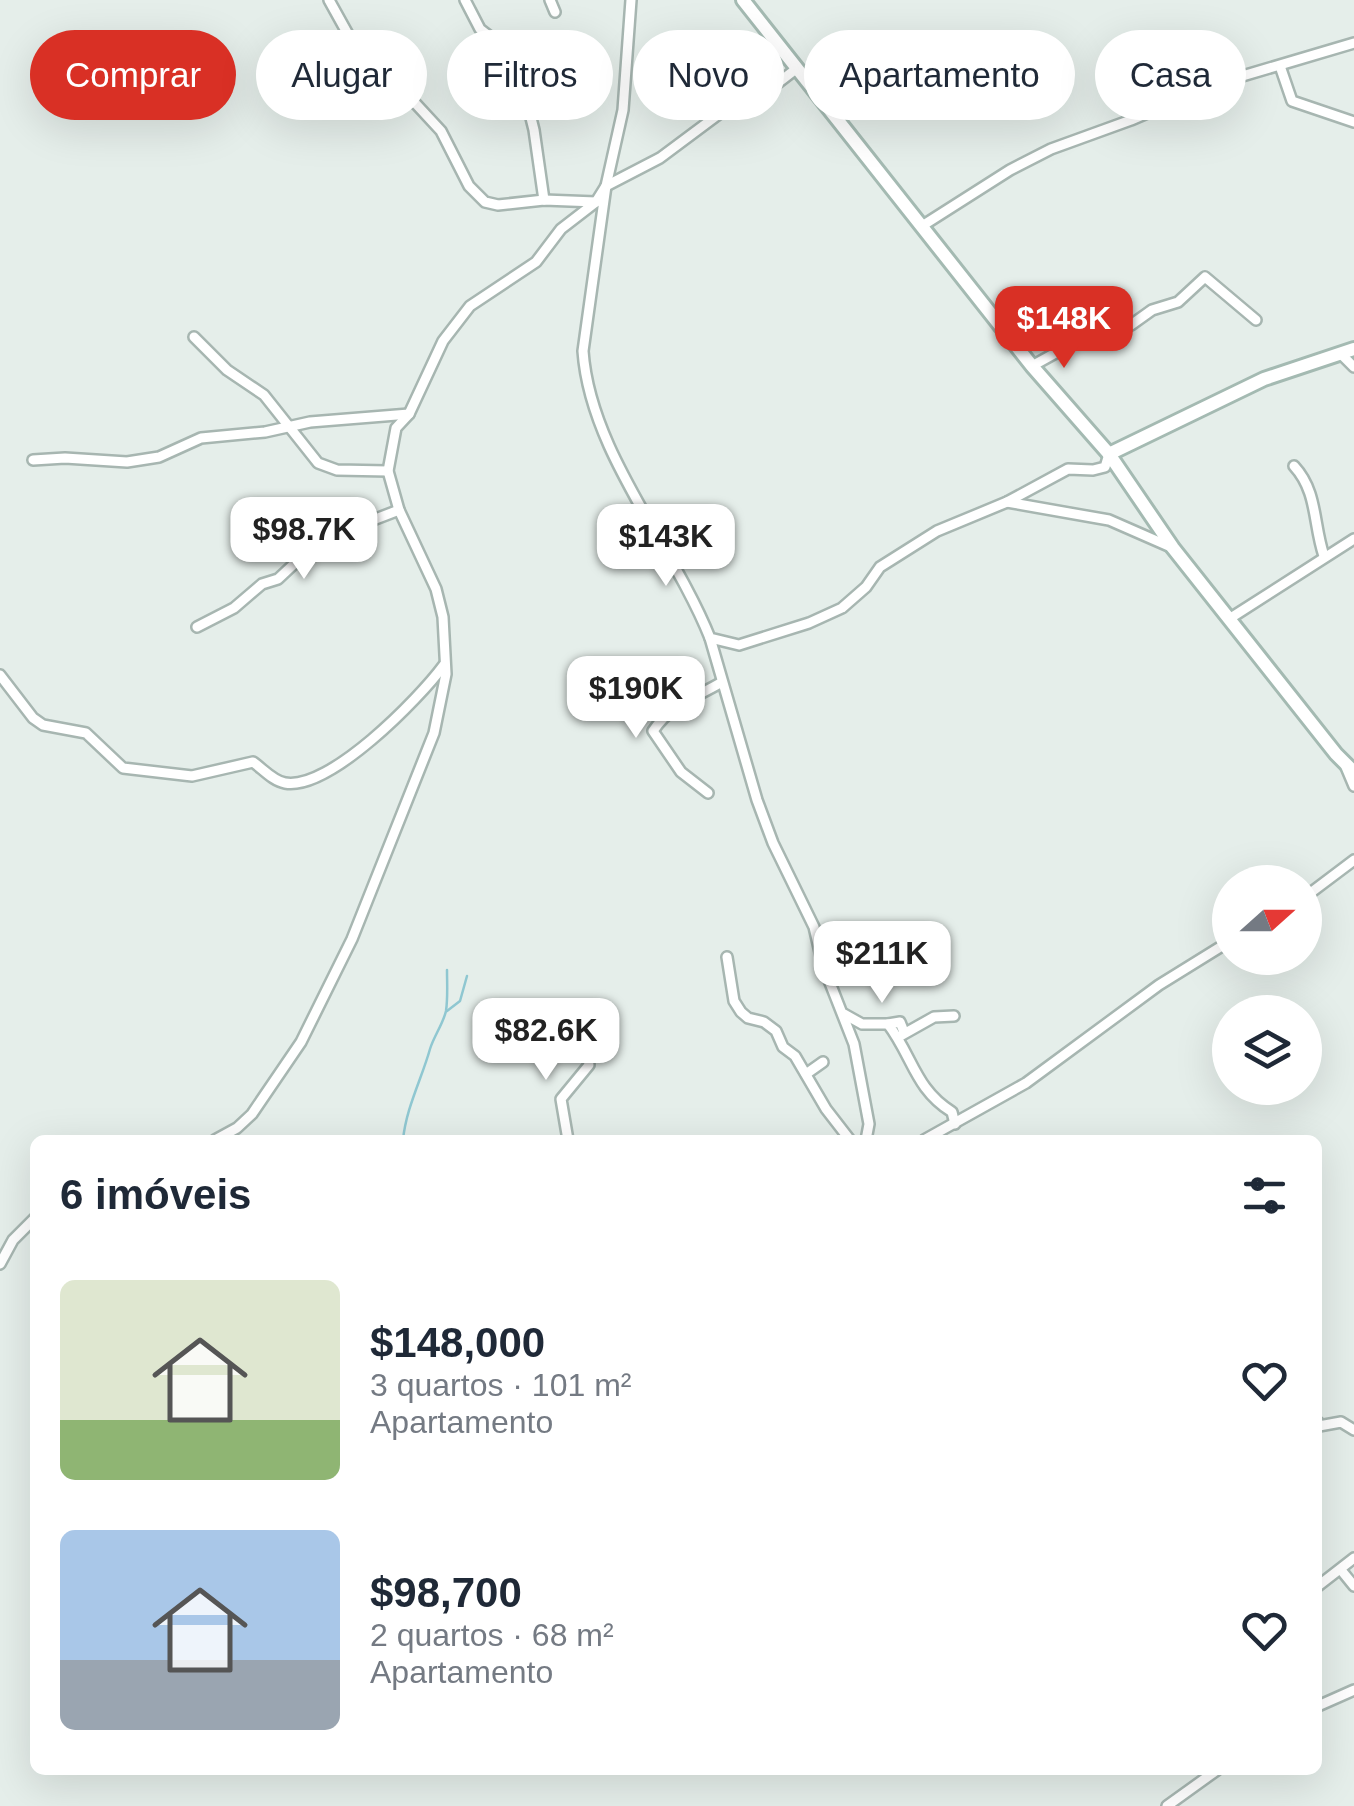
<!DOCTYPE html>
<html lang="pt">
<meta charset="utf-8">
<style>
body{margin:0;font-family:Helvetica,sans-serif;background:#f6f6f7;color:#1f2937;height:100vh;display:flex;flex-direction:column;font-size:38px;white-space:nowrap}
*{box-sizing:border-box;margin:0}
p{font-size:32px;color:#747a83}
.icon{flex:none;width:55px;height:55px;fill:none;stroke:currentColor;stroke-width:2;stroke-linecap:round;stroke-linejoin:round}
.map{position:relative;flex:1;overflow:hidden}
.drawer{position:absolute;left:30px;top:1135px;width:1292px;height:640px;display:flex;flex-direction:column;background:#fff;border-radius:15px;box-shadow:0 10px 40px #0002}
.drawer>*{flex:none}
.banner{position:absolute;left:30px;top:30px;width:1295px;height:90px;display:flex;gap:20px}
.needle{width:65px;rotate:69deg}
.controls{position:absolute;left:1212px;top:865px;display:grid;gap:20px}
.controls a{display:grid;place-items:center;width:110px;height:110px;border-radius:50%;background:#fff;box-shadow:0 10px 40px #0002;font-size:50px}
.price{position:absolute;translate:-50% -85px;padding:0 22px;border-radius:20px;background:#fff;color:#222;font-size:32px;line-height:65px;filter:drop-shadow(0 2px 5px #0008)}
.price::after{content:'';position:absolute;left:50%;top:60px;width:30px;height:22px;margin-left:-15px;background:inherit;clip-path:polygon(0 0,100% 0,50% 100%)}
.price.selected{background:#d93025;color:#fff}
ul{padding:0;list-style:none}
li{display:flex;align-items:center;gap:30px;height:250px;padding:0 30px}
li span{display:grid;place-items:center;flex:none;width:280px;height:200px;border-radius:15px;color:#555}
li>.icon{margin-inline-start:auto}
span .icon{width:120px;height:120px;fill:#fffc;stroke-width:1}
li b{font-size:42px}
h2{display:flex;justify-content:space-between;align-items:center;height:120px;padding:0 30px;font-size:42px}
.pill{padding:0 35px;border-radius:45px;background:#fff;box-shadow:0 10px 40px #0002;font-size:35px;line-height:90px}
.pill.selected{background:#d93025;color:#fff}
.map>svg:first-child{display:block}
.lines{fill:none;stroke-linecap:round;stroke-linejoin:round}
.stream{stroke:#8fc7d1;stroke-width:2.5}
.street-casing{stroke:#a7b6b1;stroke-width:14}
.secondary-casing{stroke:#a4bab2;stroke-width:18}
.street{stroke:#fff;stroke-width:9}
.secondary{stroke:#fff;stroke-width:12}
</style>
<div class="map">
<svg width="1354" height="1806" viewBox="0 0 1354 1806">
<rect width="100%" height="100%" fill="#e5eeea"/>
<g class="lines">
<g class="stream">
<path d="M447,1011L460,1001L467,976"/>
<path d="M403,1140C406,1108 422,1078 430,1049C434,1036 443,1024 446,1011C448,998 447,983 447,970"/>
</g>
<defs>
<g id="street">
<path d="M329,0L375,83L416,104L441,131L469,186L485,202L498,205L544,200L596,202"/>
<path d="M465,0L480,29L502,46L524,90L534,130L544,200"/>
<path d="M550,0L555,12"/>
<path d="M631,0L623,110L606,186L583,351C590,452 673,545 710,638L739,645L809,623L842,608L866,587L880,567L937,531L1007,502L1068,469L1093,470L1105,467L1109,454"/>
<path d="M1280,66L1292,101L1354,122"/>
<path d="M528,103L540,92L570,81"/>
<path d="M922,226L1010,170L1051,149L1131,120L1212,85L1354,43"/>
<path d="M194,337L227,370L264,395L318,463L337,470L388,471"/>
<path d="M1340,353L1354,367"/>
<path d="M1032,366L1079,340L1131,325L1152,310L1178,302L1205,277L1256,320"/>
<path d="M33,460L65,458L127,462L159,457L201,438L265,432L310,422L409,414"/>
<path d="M1294,466C1318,492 1313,524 1324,556"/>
<path d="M1007,502L1109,520L1173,548"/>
<path d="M1229,619L1354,539"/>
<path d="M197,627L234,608L262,584L278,579L294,564L334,547L373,520L399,510"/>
<path d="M710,638L757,800L773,843L814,927L823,965L854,1044L869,1124L866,1140"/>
<path d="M0,675L33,718L43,725L86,733L123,768L192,776L253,762C263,769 273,781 285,783C329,791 419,699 444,665"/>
<path d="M1346,767L1354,786"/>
<path d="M708,793L681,772L653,731C671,704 695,698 722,682"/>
<path d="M1305,897L1354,860"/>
<path d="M727,957L734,1001L741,1012L748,1018L764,1022L776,1031L783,1047L795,1056L826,1109L850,1140"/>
<path d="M844,1014L862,1024H888"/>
<path d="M904,1032L900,1022L888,1024C913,1057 915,1089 952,1112L955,1124"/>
<path d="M902,1035L934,1017L954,1016"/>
<path d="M806,1074L823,1062"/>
<path d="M215,1140L237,1128L252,1114L301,1042L352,939L434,733L446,674L443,617L436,589L399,510L388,471L396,428L409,414L443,341L470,306L536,262L561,229L596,202L606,186L660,158L723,111L761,96L796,69"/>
<path d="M568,1140L561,1099L589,1065L584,1029"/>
<path d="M924,1140L1026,1083L1159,985L1230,941"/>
<path d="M0,1264L13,1240L35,1218"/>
<path d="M1318,1422L1319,1426L1341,1422L1354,1430"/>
<path d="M1341,1570L1354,1586"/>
<path d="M1318,1586L1354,1558"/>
<path d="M1318,1706L1354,1690"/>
<path d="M1167,1806L1217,1770"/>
</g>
<g id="secondary">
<path d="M743,0L1032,366L1109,454L1173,548L1336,754L1354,772"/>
<path d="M1109,454L1264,379L1354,349"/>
</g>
</defs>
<use href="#street" class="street-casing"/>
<use href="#secondary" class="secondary-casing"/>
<use href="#street" class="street"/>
<use href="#secondary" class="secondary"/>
</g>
</svg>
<div class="controls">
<a><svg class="needle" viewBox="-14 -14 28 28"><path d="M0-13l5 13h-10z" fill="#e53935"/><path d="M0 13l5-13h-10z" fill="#747a83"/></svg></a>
<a><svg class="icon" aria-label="layers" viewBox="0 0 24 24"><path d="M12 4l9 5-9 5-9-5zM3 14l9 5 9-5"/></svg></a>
</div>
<b class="price selected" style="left:1064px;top:371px">$148K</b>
<b class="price" style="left:304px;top:582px">$98.7K</b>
<b class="price" style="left:666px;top:589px">$143K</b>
<b class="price" style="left:636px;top:741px">$190K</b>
<b class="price" style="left:882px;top:1006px">$211K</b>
<b class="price" style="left:546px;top:1083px">$82.6K</b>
<div class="banner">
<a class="pill selected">Comprar</a>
<a class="pill">Alugar</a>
<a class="pill">Filtros</a>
<a class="pill">Novo</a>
<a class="pill">Apartamento</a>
<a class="pill">Casa</a>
</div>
<section class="drawer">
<h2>6 imóveis<svg class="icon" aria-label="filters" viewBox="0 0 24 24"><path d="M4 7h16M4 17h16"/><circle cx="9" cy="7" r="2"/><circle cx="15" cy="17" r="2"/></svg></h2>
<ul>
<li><span style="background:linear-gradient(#dfe7d0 70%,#8fb573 0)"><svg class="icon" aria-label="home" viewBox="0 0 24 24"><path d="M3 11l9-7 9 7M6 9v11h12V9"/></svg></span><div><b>$148,000</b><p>3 quartos · 101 m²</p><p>Apartamento</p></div><svg class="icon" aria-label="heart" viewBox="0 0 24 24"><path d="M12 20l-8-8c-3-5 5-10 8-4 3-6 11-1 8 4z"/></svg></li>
<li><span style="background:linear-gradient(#a9c7e8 65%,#9aa5b1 0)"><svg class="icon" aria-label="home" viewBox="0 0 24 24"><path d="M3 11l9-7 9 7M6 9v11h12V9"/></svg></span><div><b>$98,700</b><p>2 quartos · 68 m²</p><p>Apartamento</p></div><svg class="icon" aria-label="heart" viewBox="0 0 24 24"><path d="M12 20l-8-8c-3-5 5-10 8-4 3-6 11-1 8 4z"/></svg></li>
</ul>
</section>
</div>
